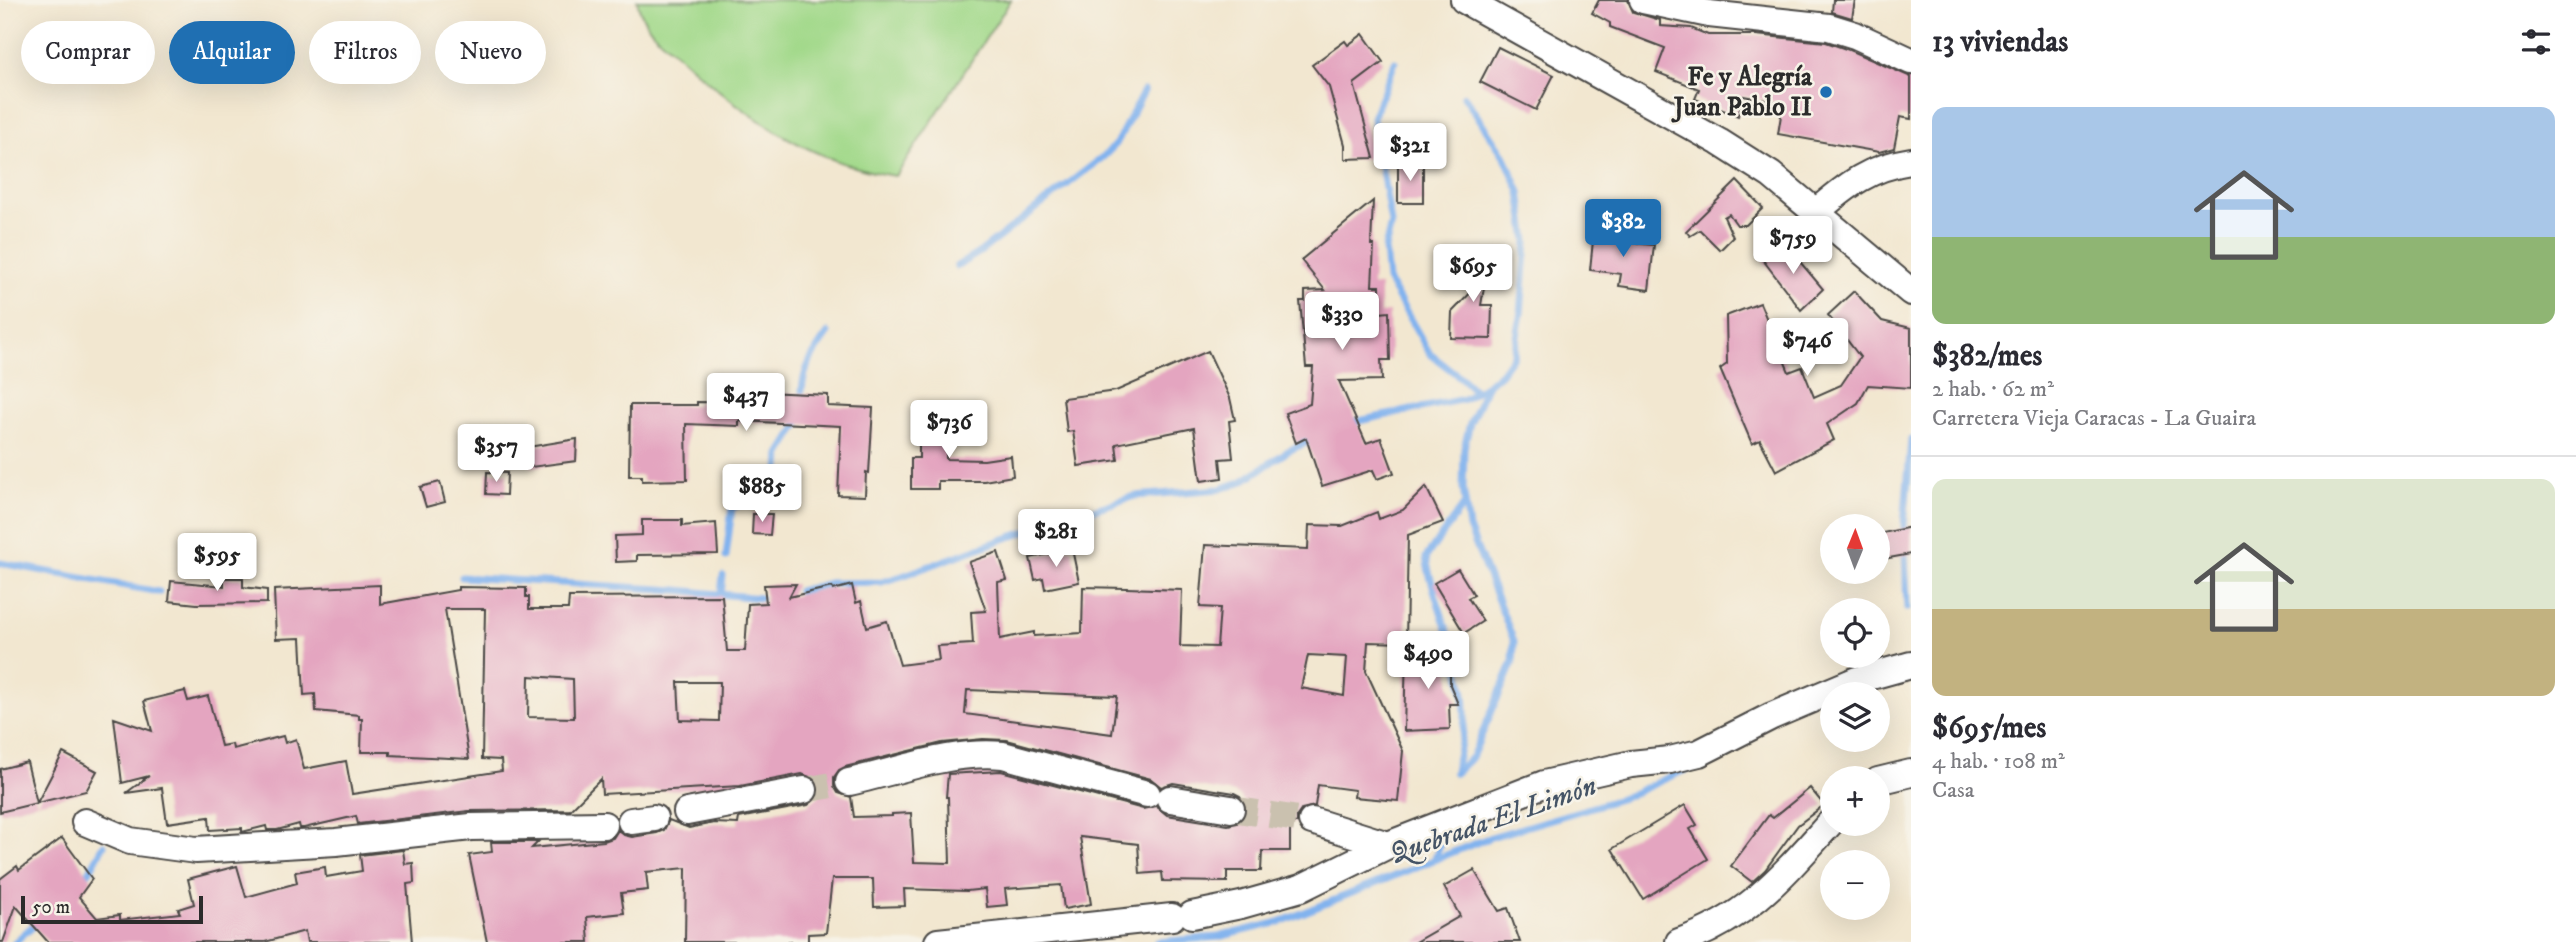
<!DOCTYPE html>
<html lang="es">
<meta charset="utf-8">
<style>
body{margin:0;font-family:"IM FELL DW Pica",serif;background:#f2f2f3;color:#2b2b33;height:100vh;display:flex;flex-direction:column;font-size:26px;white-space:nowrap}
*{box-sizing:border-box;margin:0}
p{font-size:23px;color:#7c7c81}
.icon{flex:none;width:38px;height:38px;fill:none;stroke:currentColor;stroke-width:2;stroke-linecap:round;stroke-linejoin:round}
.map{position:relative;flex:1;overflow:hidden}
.sheet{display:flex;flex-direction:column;background:#fff;width:665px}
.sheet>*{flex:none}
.top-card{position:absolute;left:21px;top:21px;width:665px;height:63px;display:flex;gap:14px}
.needle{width:46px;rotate:1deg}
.buttons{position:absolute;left:1820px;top:514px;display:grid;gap:14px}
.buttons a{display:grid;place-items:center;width:70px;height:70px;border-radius:50%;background:#fff;box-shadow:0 7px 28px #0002;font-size:35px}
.scale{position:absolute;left:21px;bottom:18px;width:182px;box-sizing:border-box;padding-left:7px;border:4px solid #2b2b2b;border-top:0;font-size:19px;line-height:24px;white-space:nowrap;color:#2b2b2b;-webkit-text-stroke:5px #f7f3e8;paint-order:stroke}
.price{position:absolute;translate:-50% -60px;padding:0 16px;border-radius:7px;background:#fff;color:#222;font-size:23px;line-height:46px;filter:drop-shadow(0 2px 4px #0008)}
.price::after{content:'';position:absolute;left:50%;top:42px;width:21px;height:16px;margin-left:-10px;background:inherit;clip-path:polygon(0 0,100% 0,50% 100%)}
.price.current{background:#1f6fb2;color:#fff}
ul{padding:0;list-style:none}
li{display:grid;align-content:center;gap:14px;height:371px;padding:0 21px}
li+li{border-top:2px solid #e1e1e2}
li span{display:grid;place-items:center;height:217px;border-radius:14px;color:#555}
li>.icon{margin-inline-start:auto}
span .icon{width:126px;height:126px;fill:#fffc;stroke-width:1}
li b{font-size:30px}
h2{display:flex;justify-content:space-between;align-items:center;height:84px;padding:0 21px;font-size:30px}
.tag{padding:0 24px;border-radius:32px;background:#fff;box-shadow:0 7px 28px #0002;font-size:24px;line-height:63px}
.tag.current{background:#1f6fb2;color:#fff}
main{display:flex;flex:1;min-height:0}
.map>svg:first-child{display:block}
.green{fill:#a3d98b;stroke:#67825b;stroke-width:2}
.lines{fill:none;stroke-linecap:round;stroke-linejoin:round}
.stream{stroke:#82b3ee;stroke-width:7}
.building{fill:#e4a5c0;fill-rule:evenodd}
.minor-tunnel{stroke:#cac1af;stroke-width:26;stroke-dasharray:26 13;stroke-linecap:butt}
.minor-casing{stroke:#494744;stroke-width:30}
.minor{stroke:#fff;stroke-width:26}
.poi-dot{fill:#1f6fb2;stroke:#f7f3e8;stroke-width:2.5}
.labels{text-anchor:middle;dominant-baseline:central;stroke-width:5;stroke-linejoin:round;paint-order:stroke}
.poi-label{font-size:26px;font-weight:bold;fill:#2b2b2b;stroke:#f7f3e8;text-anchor:end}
.water-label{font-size:28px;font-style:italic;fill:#455466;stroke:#f7f3e8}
</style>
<main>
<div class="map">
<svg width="1911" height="942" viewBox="0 0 1911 942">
<rect width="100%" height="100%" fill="#f7f3e8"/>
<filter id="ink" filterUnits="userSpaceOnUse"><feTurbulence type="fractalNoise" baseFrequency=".0143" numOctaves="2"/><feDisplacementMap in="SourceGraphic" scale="14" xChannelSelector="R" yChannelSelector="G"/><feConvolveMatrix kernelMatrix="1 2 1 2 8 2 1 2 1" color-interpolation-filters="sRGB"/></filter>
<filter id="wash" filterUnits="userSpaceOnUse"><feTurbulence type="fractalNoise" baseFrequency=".00686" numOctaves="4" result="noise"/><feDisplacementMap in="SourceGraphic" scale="28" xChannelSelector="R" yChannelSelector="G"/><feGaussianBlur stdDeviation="1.57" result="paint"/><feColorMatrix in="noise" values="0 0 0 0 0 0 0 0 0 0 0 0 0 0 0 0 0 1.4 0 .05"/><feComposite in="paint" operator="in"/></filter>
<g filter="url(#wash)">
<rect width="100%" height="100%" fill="#f2e7d0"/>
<path class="green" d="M637,0H1011L896,176C815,165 745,116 686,62C664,42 643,30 637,0Z"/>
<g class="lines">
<g class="stream">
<path d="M1395,62L1373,118L1391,223L1385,249L1388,280L1430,354L1460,377L1476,392"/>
<path d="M957,266L980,252L1103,157L1116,144L1144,91"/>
<path d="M802,390C804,367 814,352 828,333"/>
<path d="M1349,423L1464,399L1487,385L1501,373L1514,355L1521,314L1527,241L1520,192L1506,159L1464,96"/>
<path d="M726,557L732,508L778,486L780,454L798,425"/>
<path d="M0,563L159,592"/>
<path d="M462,577L677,590L760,598"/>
<path d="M799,591L830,583L882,582L902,576L1001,540L1135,496L1220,489L1243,481L1288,451L1316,438"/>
<path d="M721,594L723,576"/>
<path d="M1907,608L1904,525L1911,440"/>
<path d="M1455,772C1458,753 1465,733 1465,714C1466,662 1434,608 1426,557L1465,503"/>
<path d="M1455,773L1472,757L1513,662L1514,641L1469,528L1463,488L1464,448L1470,423L1487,386"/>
<path d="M1434,860L1446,830"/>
<path d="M89,872L104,845"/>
<path d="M15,942L38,921"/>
<path d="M1157,942L1218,937L1280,922L1491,837L1623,798L1689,768"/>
</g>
</g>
<g id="blocks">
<g class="building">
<path d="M1599,0H1628L1633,12L1660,20V26L1691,28L1708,35H1756L1826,42L1849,50L1911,77V119L1900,117L1894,148L1879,152L1778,134L1783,103L1743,96L1738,116L1695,99L1699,89L1656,72L1665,48L1610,27V23L1592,13Z"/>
<path d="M1833,0H1855L1852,18L1832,12Z"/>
<path d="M1363,34L1383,62L1354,84L1374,158L1345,159V145L1329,87L1312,65L1345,41L1348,45Z"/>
<path d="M1498,47L1554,75L1536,110L1480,82Z"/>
<path d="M1398,163L1423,164V203H1398Z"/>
<path d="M1737,181L1763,208L1746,225H1737L1729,214L1724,217L1733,237L1720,250L1700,230L1690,236L1686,231Z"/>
<path d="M1373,201L1371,245H1374L1372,286H1380V313L1389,312L1390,360H1381L1382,380L1339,381L1366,443L1381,438L1394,473L1377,479L1373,470L1322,486L1306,438L1296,443L1285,413L1310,404L1313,367H1306L1300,301H1305V291L1325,290L1301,260Z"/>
<path d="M1594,231L1634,235L1633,243L1654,245L1649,290L1619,286L1621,274L1590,270Z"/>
<path d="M1784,243L1823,289L1801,310L1763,260Z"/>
<path d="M1464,254L1489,259L1481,305H1492L1491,339L1451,338L1452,312L1483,280L1460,276Z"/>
<path d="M1854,291L1882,321L1911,328V388L1868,385L1858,403L1827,424L1834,440L1776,471L1760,440L1752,444L1720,369L1727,364L1726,316L1760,303L1789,372L1802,367L1814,397L1841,385L1860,357L1828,315Z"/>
<path d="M1208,351L1230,398L1235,420L1229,421L1233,458L1220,459L1222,478L1201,481L1194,428L1116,444L1118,460L1078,466L1073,431L1067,432L1063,398L1116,391Z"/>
<path d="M765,392L828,395V406L873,408L869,473L866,472L865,496L838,495L841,426L739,421V426L686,424L687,480L642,481V476H629L630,405H697V402L753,403V396H764Z"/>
<path d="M919,414H945L946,459L984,460L1011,456L1013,476L984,481H938V489H911V458H919Z"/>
<path d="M577,439L576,461L531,467L528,447Z"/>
<path d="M487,472L507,473L506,495L486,494Z"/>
<path d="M440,482L445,502L426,507L420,487Z"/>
<path d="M1426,487L1443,522L1408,535L1406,643L1368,642L1366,671L1403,751L1398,801L1354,797L1355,790L1318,785L1315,806L1302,809L1297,816V823L1290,822V851H1262L1261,871H1227V882L1163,881L1162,872L1140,874L1138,844L1080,837L1091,904L1064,909L1061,885L1005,889L1007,905L987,907L985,889L967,891L904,889L905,906L874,907L873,879H832L826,933L808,934V942H685L686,868L646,872L648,890L621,893L624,913L587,917L589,942H487L469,855L492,852L491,842H538L532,848L604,841L613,838L618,830L624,835L632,837L657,833L664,830L669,820L689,828L714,823L738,824L739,818L808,805L819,796V786L815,779L802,774L740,786L602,794L601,779L570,810L469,811L358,824L356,816L304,828H300L299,824L277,830H267L266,826L242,832V828L210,830L209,817L167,823L162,788L126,793L149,776L122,783L114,718L152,731L144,701L185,691L188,701L208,696L221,746L232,744L233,749L283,736L285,743L296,739L304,769L346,761L352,794L502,771L501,760L482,759L485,609H445L469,759L390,755V752H361L362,719H359V715L316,711L315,694L304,695L301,638L276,639L274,590L380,585V604L458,590V587L526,588V597H529V609H568L569,597L722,596L727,651H745L748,604L766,603L764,585L796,584L789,597L832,587L833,590L852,585L856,603L861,601L867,627L887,621L900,665L939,660L937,646L973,644L971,612L986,611L969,562L998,552L1007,580L998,582L1000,639L1034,632V636L1082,633L1083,587L1126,588L1182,590L1180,646L1217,647L1220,608L1200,607L1205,545L1308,549L1309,525L1342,526L1377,512L1379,519L1403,510ZM1308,655L1347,657L1344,696L1301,688ZM529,676L573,679L574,718L528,717ZM678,682H720L719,721L680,720ZM967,690L1117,696L1112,734L965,714ZM983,739L1007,740L1151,779L1161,787L1173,783L1234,793L1240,796L1245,803L1246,812L1237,823L1228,825L1167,815L1156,806L1143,809L1001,771L948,774L946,797H948L950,863L914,862L911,813L892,814V816L854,817L851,797L838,793L834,786V777L839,770L845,767L942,743Z"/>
<path d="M753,514H772L770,535L752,534Z"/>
<path d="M642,520H682V526L716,523L718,554L637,555V561L616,562L615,536L642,535Z"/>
<path d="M1911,527V554L1878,560V534Z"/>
<path d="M1072,549L1079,582L1045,589L1043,578L1035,580L1030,558Z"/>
<path d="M1458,569L1474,595L1468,598L1483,621L1464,633L1434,583Z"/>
<path d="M224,578H243V587L267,590V603L197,604L169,601L171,581L224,586Z"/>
<path d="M1406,651L1450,652V685L1458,704H1449L1450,729L1404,731Z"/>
<path d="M63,753L97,771L86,791L0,812V769L27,762L37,803Z"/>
<path d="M1810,788L1824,805L1798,825L1765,870L1752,882L1731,866L1769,815L1773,818Z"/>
<path d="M1685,805L1697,825L1690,829L1708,859L1643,899L1612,849Z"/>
<path d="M62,838L92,879L79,897L97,918L120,915V920L180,913L178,909L194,904L188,879L237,866L246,897L297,883L295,872L325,867L326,877L362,871L360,855L403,850L405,864L413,863L414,883L407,884L412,942H307L305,931L265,942H48L16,906L3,942H0V879L17,866L19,870Z"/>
<path d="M1474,870L1499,911L1508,908L1520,942H1415L1460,916L1444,887Z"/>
</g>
</g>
</g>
<g filter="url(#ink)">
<use href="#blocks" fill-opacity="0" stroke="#494744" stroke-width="2"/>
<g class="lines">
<g class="minor-tunnel">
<path d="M804,790L849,782"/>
<path d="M1231,809L1312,821"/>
</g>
<defs>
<g id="minor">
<path d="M1464,0L1719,142L1771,175L1911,292"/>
<path d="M1643,0L1709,14L1829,27L1855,35L1911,61"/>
<path d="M1816,212C1847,185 1870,167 1911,161"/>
<path d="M1878,781L1911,773"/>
<path d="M849,782C900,771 951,750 1003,755L1147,794"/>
<path d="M1170,799L1231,809"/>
<path d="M687,812L804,790"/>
<path d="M631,821L654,818"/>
<path d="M1312,821L1388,845"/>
<path d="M85,822L130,841L196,850L336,842L471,827L604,825"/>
<path d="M1192,915L1241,905L1301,888L1388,845L1544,784L1631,764L1670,760L1699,753L1772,716L1857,680L1911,665"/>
<path d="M938,942L1172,917"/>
<path d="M1679,942C1749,918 1784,874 1832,821"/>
</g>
</defs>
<use href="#minor" class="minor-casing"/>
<use href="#minor" class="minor"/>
</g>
</g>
<circle class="poi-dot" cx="1826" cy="92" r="7"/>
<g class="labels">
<g class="poi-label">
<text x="1812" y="77">Fe y Alegría<tspan x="1812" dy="30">Juan Pablo II</tspan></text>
</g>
<g class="water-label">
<text transform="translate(1493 820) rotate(-19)">Quebrada El Limón</text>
</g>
</g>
</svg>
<div class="buttons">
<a><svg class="needle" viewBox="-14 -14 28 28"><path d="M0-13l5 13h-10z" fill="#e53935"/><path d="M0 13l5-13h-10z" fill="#7c7c81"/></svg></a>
<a><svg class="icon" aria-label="locate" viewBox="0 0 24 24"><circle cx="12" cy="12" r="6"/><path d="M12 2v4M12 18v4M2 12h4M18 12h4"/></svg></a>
<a><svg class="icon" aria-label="layers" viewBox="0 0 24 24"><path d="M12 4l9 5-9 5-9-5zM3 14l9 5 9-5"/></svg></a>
<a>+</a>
<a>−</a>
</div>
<div class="scale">50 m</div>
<b class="price" style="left:1410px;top:183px">$321</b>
<b class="price current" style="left:1623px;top:259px">$382</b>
<b class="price" style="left:1793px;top:276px">$759</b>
<b class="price" style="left:1473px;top:304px">$695</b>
<b class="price" style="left:1342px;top:352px">$330</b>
<b class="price" style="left:1807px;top:378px">$746</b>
<b class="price" style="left:746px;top:433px">$437</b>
<b class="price" style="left:949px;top:460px">$736</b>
<b class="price" style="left:496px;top:484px">$357</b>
<b class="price" style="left:762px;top:524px">$885</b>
<b class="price" style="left:1056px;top:569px">$281</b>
<b class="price" style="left:217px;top:593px">$595</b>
<b class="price" style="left:1428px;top:691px">$490</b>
<div class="top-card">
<a class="tag">Comprar</a>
<a class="tag current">Alquilar</a>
<a class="tag">Filtros</a>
<a class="tag">Nuevo</a>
</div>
</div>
<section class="sheet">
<h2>13 viviendas<svg class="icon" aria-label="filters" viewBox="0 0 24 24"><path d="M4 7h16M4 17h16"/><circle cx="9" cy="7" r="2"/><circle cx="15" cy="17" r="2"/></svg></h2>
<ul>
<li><span style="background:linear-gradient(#a9c7e8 60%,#8fb573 0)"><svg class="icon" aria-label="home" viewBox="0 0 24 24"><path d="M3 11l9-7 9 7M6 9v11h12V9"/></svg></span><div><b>$382/mes</b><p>2 hab. · 62 m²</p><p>Carretera Vieja Caracas - La Guaira</p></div></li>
<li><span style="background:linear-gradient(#dfe7d0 60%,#c2b280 0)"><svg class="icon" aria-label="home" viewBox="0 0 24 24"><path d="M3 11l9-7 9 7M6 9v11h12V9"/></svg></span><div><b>$695/mes</b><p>4 hab. · 108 m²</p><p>Casa</p></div></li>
</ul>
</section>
</main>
